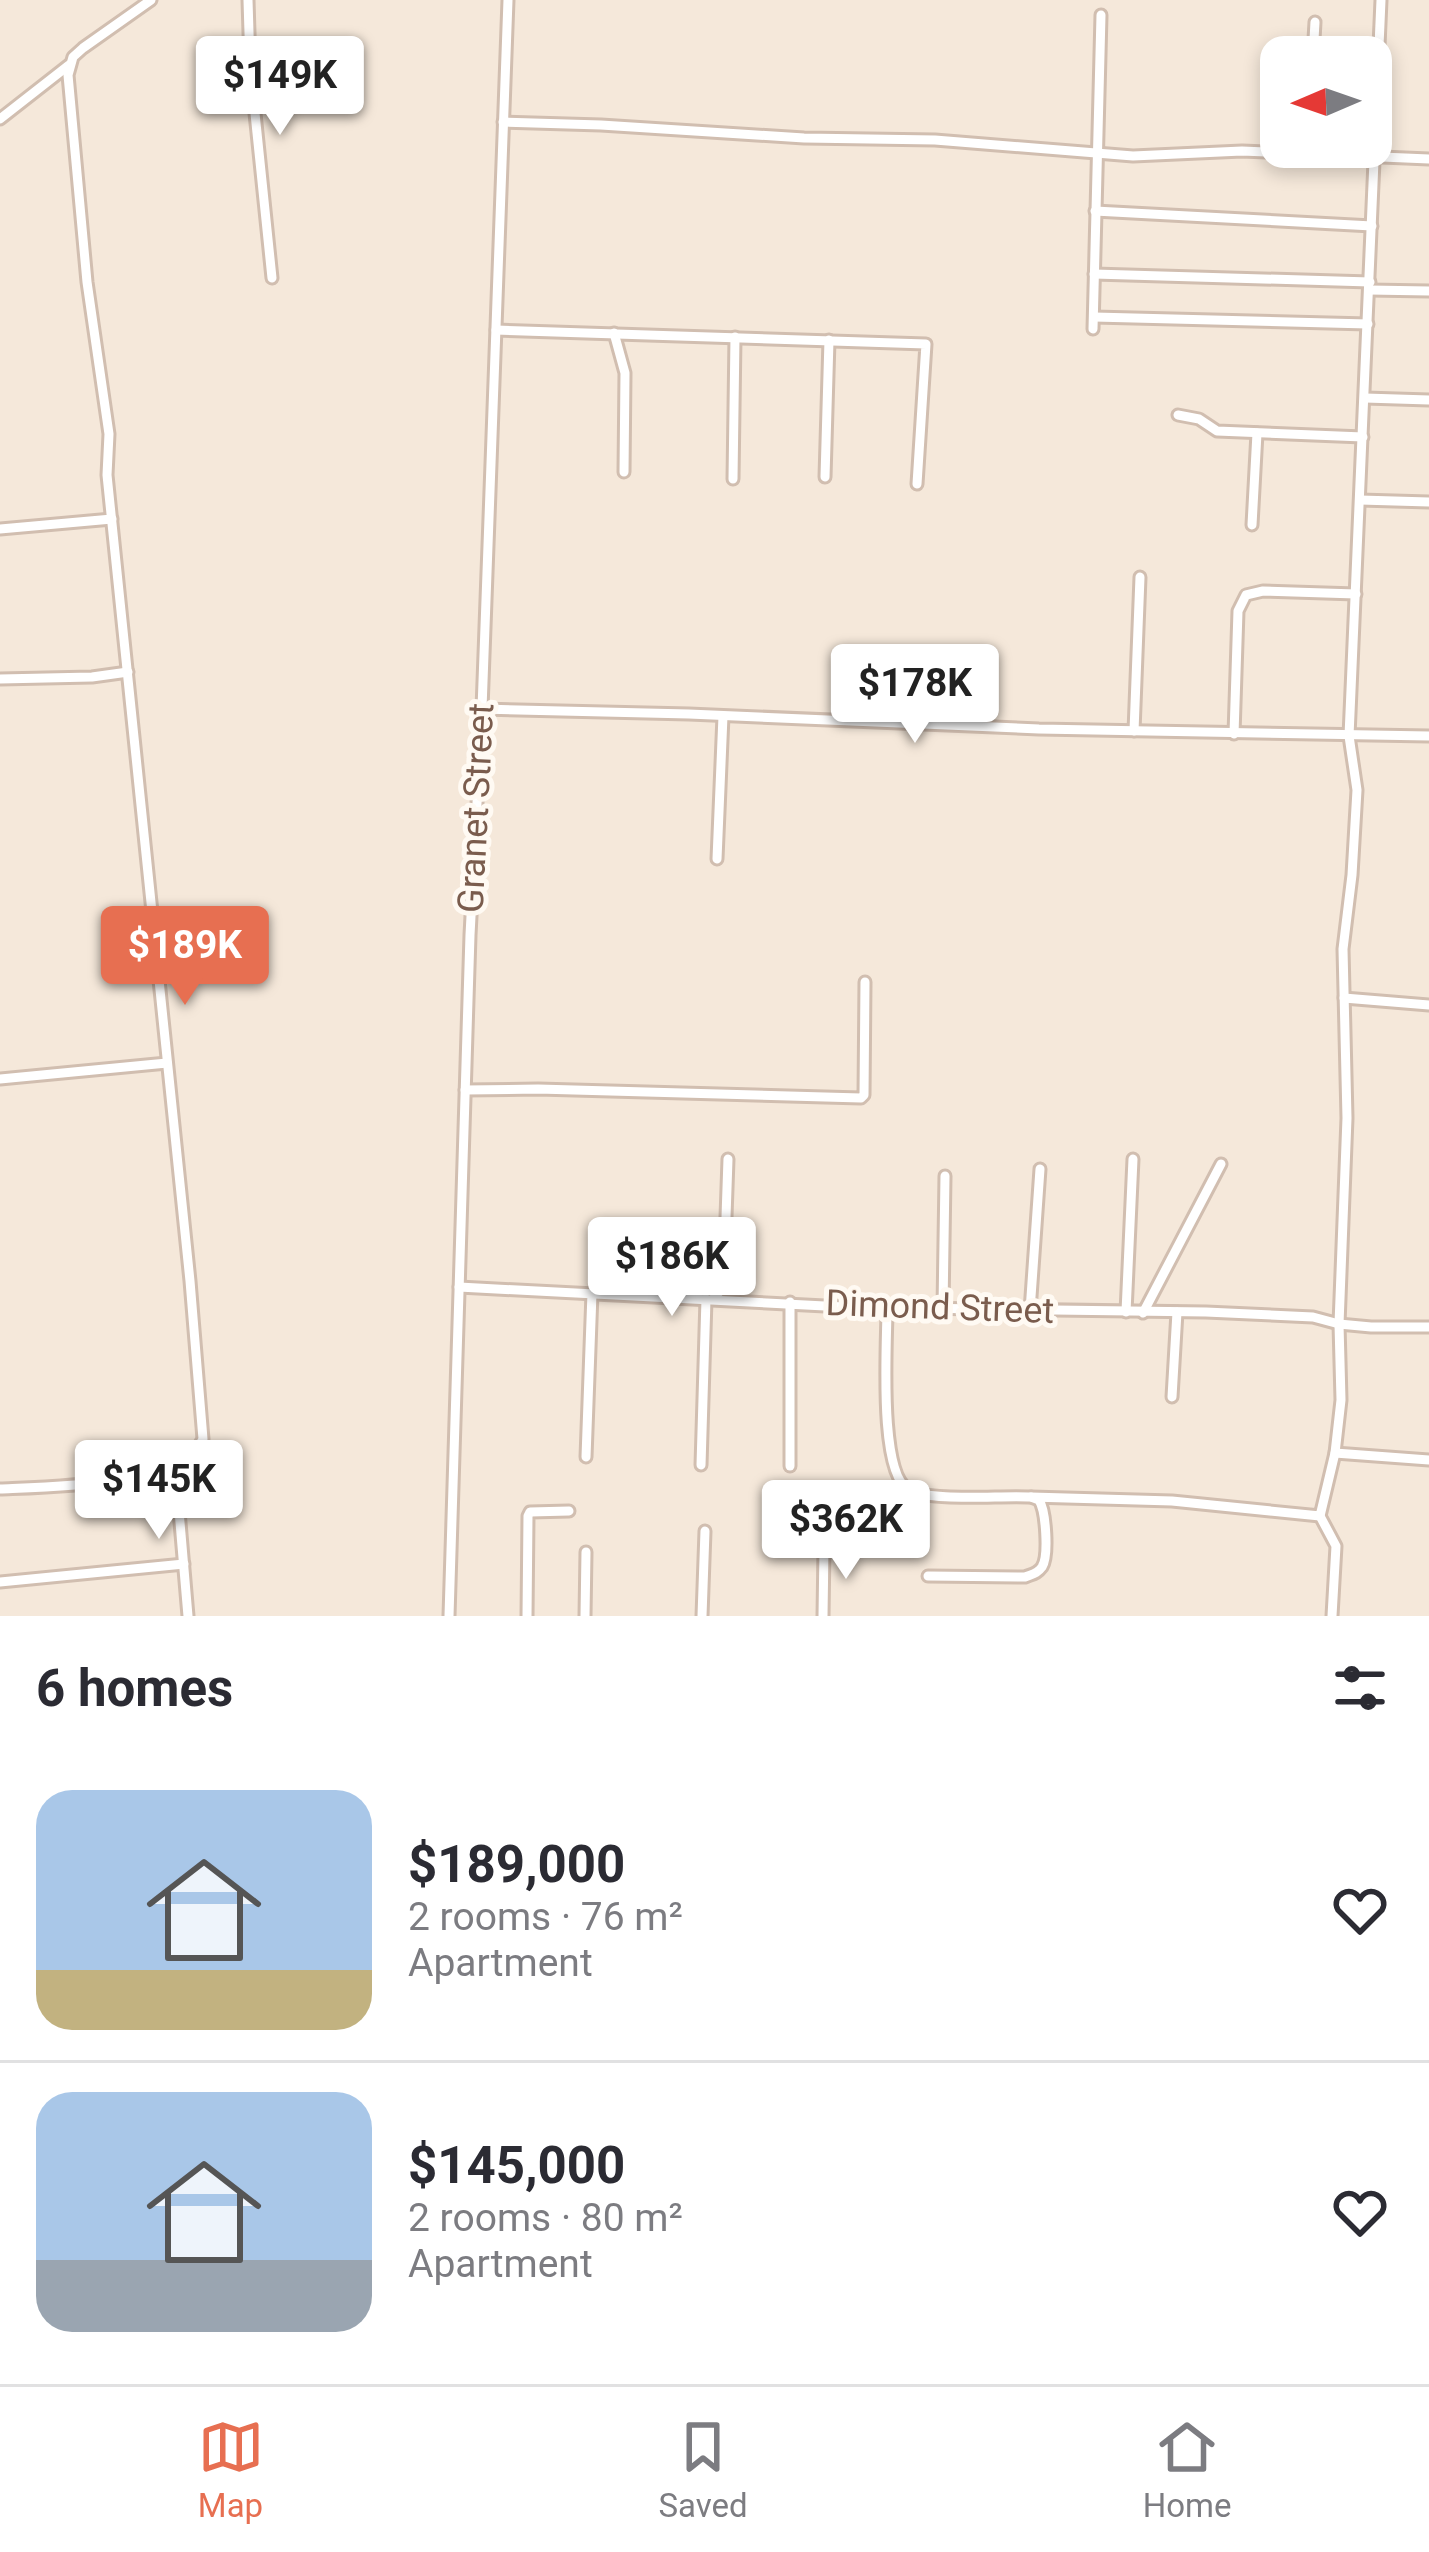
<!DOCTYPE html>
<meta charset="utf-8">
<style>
body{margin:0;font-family:Roboto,sans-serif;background:#f2f2f3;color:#2b2b33;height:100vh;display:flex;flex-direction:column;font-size:45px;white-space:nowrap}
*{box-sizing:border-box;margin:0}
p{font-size:39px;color:#7c7c81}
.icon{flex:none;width:66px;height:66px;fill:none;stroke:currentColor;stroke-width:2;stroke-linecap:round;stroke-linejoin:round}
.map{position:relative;height:1616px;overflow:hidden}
.drawer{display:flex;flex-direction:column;background:#fff;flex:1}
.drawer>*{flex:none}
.needle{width:78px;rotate:268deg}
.controls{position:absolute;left:1260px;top:36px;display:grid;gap:24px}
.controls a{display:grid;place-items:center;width:132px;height:132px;border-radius:24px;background:#fff;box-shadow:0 6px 18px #0003;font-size:60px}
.price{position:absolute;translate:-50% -102px;padding:0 27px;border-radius:12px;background:#fff;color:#222;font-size:39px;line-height:78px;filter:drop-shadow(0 3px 6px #0008)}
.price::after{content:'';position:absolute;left:50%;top:72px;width:36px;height:27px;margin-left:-18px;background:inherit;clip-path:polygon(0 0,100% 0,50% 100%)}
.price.current{background:#e76f51;color:#fff}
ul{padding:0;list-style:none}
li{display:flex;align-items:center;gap:36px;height:300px;padding:0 36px}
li+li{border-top:3px solid #e1e1e2}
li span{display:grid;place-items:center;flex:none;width:336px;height:240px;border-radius:36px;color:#555}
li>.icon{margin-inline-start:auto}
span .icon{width:144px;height:144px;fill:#fffc;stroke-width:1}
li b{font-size:51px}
h2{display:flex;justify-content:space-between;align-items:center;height:144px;padding:0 36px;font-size:51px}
.dock{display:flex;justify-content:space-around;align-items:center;height:168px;border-top:3px solid #e1e1e2;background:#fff;font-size:33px;color:#7c7c81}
.dock a{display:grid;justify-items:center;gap:6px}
.dock .current{color:#e76f51}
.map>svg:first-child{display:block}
.residential{fill:#f5e8da;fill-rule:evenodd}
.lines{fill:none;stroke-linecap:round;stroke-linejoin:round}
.minor-casing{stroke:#d1beb0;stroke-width:15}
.minor{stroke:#fff;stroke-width:9}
.labels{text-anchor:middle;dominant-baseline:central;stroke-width:10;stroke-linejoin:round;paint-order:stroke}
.street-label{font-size:36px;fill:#7a5c4d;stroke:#fffaf3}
</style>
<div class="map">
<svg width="1429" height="1616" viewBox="0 0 1429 1616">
<rect width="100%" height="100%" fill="#fdf6ec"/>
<path class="residential" d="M0,0H1429V1616H0ZM1281,57H1371V147H1281Z"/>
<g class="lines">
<defs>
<g id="minor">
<path d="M248,0L250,65L272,278"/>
<path d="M1313,57L1315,22"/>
<path d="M0,119L69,65"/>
<path d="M503,122L601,125L804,138L935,140L1133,156L1242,151L1429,159"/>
<path d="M1095,211L1372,226"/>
<path d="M1094,274L1370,282"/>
<path d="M1369,290L1429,291"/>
<path d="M1094,317L1368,324"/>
<path d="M1093,329L1101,15"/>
<path d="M496,330L926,344L917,484"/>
<path d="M614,333L625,373L624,472"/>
<path d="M1365,398L1429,400"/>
<path d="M1178,415L1199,419L1217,431L1363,437"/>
<path d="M825,477L829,340"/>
<path d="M733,479L735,337"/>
<path d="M1360,500L1429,502"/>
<path d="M1252,525L1257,433"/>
<path d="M0,529L112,519"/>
<path d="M0,679L92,677L128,672"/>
<path d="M482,709L689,714L1039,729L1429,736"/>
<path d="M1134,731L1140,577"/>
<path d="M1234,734L1238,611L1246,595L1263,591L1356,594"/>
<path d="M717,859L723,716"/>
<path d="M1344,998L1429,1005"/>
<path d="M0,1079L167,1063"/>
<path d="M465,1090L538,1089L861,1098L864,1095L865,982"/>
<path d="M459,1287L844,1307L1206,1312L1313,1317L1339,1324L1371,1327H1429"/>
<path d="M713,1299L720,1291L724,1275L728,1159"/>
<path d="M887,1308C887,1343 878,1474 909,1490C931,1502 1003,1495 1031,1497L1039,1500C1046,1511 1049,1556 1042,1567C1037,1574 1032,1574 1025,1577L928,1576"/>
<path d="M943,1308L945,1176"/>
<path d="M1030,1311L1040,1169"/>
<path d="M1126,1312L1133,1159"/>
<path d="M1143,1313L1221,1164"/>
<path d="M1172,1397L1177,1312"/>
<path d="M1335,1453L1429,1460"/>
<path d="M586,1457L592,1293"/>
<path d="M175,1464L188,1616"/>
<path d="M701,1465L706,1299"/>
<path d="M790,1466V1302"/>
<path d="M0,1489C46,1487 183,1486 203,1439L190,1281L107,475L109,434L87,282L68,75L73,57L83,48L151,0"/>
<path d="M1031,1497L1172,1501L1320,1516L1335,1453L1341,1400L1339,1324L1347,1118L1343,949L1352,875L1357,790L1349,736L1381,0"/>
<path d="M1320,1516L1336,1546L1332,1616"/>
<path d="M0,1582L184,1564"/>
<path d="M449,1616L470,935L482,709L508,0"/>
<path d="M527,1616L528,1516L530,1512L569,1511"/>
<path d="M585,1616L586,1552"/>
<path d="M702,1616L705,1531"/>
<path d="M823,1616L824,1548"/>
</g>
</defs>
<use href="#minor" class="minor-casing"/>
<use href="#minor" class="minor"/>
</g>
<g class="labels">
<g class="street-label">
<text transform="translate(476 808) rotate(-87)">Granet Street</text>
<text transform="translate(940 1307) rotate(2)">Dimond Street</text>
</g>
</g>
</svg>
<div class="controls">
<a><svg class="needle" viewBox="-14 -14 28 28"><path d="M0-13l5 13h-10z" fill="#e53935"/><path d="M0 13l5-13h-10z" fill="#7c7c81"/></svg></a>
</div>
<b class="price" style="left:280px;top:138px">$149K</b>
<b class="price" style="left:915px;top:746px">$178K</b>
<b class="price current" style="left:185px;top:1008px">$189K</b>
<b class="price" style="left:672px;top:1319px">$186K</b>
<b class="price" style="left:159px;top:1542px">$145K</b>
<b class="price" style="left:846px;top:1582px">$362K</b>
</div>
<section class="drawer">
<h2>6 homes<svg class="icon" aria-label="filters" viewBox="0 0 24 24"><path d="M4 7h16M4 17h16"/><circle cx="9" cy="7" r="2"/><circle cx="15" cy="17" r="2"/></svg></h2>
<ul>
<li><span style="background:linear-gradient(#a9c7e8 75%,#c2b280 0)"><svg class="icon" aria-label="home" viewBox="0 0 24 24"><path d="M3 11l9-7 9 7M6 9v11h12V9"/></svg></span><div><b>$189,000</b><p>2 rooms · 76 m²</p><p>Apartment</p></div><svg class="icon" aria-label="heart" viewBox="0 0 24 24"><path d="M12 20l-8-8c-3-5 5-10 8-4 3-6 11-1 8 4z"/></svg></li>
<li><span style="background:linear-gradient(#a9c7e8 70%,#9aa5b1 0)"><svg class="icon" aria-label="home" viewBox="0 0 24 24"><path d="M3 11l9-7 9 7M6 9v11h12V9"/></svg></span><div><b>$145,000</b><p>2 rooms · 80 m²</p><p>Apartment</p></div><svg class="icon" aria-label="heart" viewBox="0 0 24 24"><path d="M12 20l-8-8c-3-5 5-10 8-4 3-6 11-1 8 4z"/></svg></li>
</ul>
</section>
<nav class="dock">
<a class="current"><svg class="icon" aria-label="map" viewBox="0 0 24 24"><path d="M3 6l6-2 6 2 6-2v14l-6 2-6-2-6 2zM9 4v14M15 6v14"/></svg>Map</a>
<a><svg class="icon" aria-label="saved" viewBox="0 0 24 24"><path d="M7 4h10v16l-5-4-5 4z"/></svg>Saved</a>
<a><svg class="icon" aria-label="home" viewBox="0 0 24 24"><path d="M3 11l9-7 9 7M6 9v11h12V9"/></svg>Home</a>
</nav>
